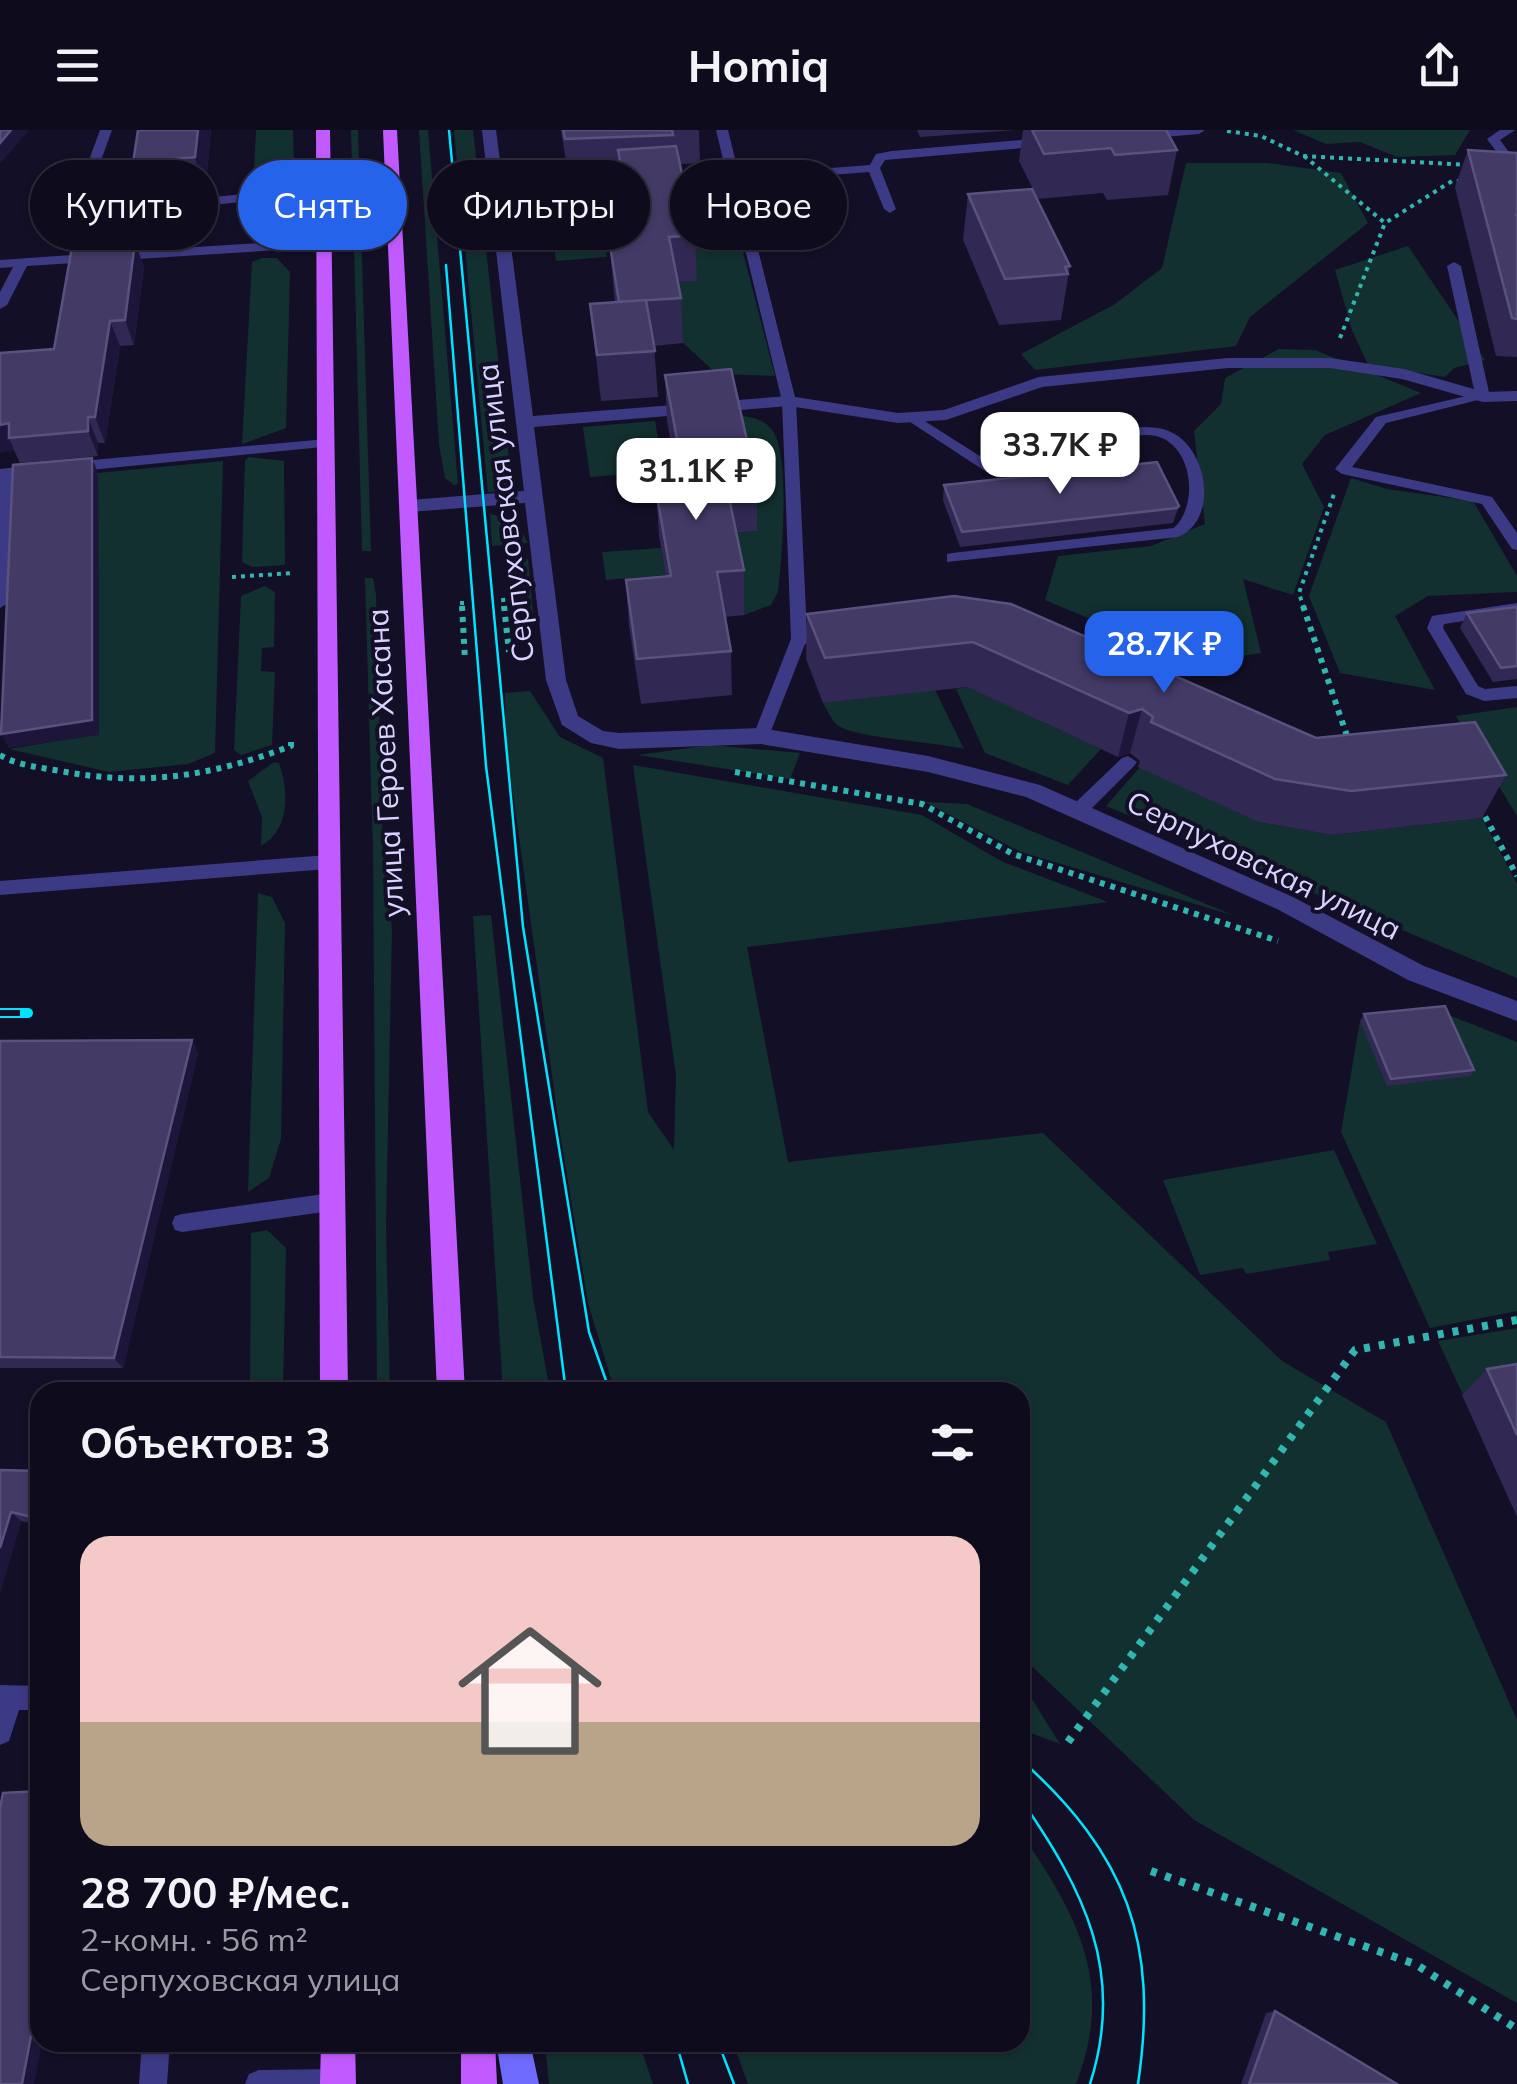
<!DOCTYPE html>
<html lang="ru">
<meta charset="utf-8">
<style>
body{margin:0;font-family:Mulish,sans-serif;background:#1c1929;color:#f1f3f6;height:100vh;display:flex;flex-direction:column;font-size:38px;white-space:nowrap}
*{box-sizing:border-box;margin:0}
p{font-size:32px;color:#9b9ba3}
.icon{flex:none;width:55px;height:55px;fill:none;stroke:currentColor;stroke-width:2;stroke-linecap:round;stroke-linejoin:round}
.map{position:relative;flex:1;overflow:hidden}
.sheet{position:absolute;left:30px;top:1252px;width:1000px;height:670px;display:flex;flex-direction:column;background:#0e0b1c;border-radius:30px;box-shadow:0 2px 8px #0004,0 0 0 2px #2e2b3b}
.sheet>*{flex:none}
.guide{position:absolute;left:30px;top:30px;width:1000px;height:90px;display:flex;gap:20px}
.price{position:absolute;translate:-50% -85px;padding:0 22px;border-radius:20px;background:#fff;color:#222;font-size:32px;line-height:65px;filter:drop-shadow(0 2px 5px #0008)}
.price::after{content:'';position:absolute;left:50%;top:60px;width:30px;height:22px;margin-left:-15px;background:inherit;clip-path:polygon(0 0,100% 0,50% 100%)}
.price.selected{background:#2563eb;color:#fff}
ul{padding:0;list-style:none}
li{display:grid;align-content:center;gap:20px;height:530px;padding:0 50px}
li span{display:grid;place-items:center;height:310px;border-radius:30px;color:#555}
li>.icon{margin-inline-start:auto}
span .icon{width:180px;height:180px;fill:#fffc;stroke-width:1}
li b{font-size:42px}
h2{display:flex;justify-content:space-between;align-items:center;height:120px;padding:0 50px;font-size:42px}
.pill{padding:0 35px;border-radius:45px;background:#0e0b1c;box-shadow:0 2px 8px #0004,0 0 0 2px #2e2b3b;font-size:35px;line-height:90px}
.pill.selected{background:#2563eb;color:#fff}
header{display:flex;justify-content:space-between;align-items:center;height:130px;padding:0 50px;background:#0e0b1c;font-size:45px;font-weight:700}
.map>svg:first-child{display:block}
.green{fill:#12302f}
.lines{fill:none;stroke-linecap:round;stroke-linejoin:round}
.path-far2{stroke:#2fb8b0;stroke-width:4;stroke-dasharray:4 5;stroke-linecap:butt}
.path-far1{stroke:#2fb8b0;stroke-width:6;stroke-dasharray:5 6;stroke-linecap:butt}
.path{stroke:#2fb8b0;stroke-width:8;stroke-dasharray:6 9;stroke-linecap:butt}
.service{fill:#3d3a85;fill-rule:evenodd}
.minor{fill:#3d3a85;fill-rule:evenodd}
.secondary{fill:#6f6bff;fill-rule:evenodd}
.primary{fill:#c25bff;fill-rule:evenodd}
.tram{stroke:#00e5ff;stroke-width:2.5}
.rail-casing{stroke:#00e5ff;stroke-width:10}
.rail{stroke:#130f26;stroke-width:6;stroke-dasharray:20;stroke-linecap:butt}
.wall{fill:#312854}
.shaded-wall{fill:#1d163a}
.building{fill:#433a66;stroke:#5a527e;stroke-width:2.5}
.labels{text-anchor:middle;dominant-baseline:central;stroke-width:8;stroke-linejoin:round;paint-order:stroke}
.street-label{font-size:30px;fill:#d9d4ff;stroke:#130f26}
</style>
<header><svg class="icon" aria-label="menu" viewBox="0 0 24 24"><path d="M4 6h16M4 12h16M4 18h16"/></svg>Homiq<svg class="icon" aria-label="share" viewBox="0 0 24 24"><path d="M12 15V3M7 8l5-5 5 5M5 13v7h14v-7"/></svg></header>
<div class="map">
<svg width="1517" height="1954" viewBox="0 0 1517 1954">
<rect width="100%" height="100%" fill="#130f26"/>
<g class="green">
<path d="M256,0H293L294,41L283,53L253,57Z"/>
<path d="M351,0H358L371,421H362Z"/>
<path d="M419,0H428L458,354L454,355L445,348L439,314Z"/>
<path d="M454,0H473L511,347C506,357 499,362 488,362Z"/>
<path d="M1293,0H1470L1455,25L1397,27L1360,12L1326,14Z"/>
<path d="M1186,33H1268L1341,43L1368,93L1250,187L1236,216L1035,240L1021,224L1115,174L1162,138Z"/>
<path d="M727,60L775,246L717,244L683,213L672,153L697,150L678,64Z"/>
<path d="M598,69L607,127L556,131L548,73Z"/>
<path d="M1408,116L1485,230L1454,238L1445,247L1368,235L1352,200L1335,140Z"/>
<path d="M262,128H277L290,142L286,298L242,314L252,132Z"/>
<path d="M1279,219L1315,220L1421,263L1325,305L1302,334L1324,377L1293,465L1243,449L1261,523L1195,533L1045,470L1058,426L1151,416L1205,394L1194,301L1221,274L1225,248Z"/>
<path d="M732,285C748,286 766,288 774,303C790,331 782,428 778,462L771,475L744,485L728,404L756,401Z"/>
<path d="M655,291L664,341L590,347L583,297Z"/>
<path d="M249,327L284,331L285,435L252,437L242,432L245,330Z"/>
<path d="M223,331L215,623L188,634L109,642L9,619L99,604L98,343Z"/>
<path d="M1351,348L1387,359L1473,371L1517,446V462L1428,466L1395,486L1435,560L1340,543L1309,466Z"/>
<path d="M490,384L515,389L528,413L492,416Z"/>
<path d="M661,418L666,445L606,450L602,422Z"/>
<path d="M528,429L533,483L516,484L512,431Z"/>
<path d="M365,448H373L376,465L383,719L392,799L386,1097L390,1262H377L373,722Z"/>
<path d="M265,456L275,462L274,517L262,518L261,541L275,542L272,615L241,625L234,620L241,466Z"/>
<path d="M967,557L1101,619L1068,655L985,623L956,559Z"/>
<path d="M935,560L964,619C937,612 850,608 836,594C831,589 827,579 823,573Z"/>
<path d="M530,561L560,607L603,628L648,982L674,1020L676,946L633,635L922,685L1001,731L1108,772L747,817L788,1032L1043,1003L1282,1231L1386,1292L1517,1590V1873L1194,1690L1020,1525V1262H615L588,1173L560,1003L506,613L505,563Z"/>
<path d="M1517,577V686L1456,586Z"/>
<path d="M711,615L800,623L790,649L638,625Z"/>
<path d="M274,632L279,633C289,662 290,699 261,716L262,687L248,651Z"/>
<path d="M1140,637L1258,692L1332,705L1482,688L1517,754V848L1106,676Z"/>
<path d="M925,672L967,674L1235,786L1021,722Z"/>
<path d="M258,763L272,767L285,793L281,1009L269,1048L248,1062Z"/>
<path d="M491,785L533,1167L550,1262H503L473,786Z"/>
<path d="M1441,882L1517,912V1181L1430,1198L1341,1002L1360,891Z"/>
<path d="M1334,1020L1377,1114L1328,1122L1330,1130L1246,1144L1243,1138L1200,1145L1163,1050Z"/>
<path d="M267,1100L286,1118L283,1262H250L251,1103Z"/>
<path d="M1517,1198V1255L1463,1265L1438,1211Z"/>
<path d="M1020,1550L1060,1614L1020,1599Z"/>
<path d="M1020,1701C1076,1785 1116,1850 1076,1954H748L733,1913L1020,1912Z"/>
<path d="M545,1913H639L653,1954H549Z"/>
</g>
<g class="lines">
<g class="path-far2">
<path d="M1227,1L1261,6L1303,26L1470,35"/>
<path d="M1304,26L1385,93L1452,51H1461"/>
<path d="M1340,208L1385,93"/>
<path d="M232,447L294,443"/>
<path d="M503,468L504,479"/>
<path d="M462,471V479"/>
<path d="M1304,479L1299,463L1334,364"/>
</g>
<g class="path-far1">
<path d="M462,476L465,530"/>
<path d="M504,476L509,522"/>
<path d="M1303,476L1349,612"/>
<path d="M0,625C19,636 39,637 60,641C144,657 212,646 291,616V610"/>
<path d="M735,642L922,674L1013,724L1278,811"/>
<path d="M1480,677L1517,746"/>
</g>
<g class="path">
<path d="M1068,1612L1355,1220L1517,1190"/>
<path d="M1151,1741L1415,1834L1517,1899"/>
</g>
<g class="service">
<path d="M100,0H112L83,80L322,56L328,60L322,64L82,88L85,124L326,109L332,113L326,117L27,136L7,175L0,179V162L13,137L0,138V130L72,125L69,85Z"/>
<path d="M716,0H728L739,45L870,35L876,24L892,21L1046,8L1052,12L1046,16L885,30L880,38L896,79L890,83L884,79L869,42L741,52L796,271L807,503L833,502L841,507L833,512L805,514L769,606L761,612L753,606L791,509L782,271L729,53L497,72L491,68L497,64L727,46Z"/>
<path d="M1157,0H1205L1199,4L1140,9L1134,5Z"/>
<path d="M1500,0H1515L1500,10L1517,33V45L1513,44L1487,9Z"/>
<path d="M1454,132L1461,136L1490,267L1386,293L1352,337L1492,367L1517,403V420L1512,419L1482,374L1342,344L1335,339L1376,287L1475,264L1447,136Z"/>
<path d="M912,283L994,335L1095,327L1096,305C1118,300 1143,293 1166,300C1207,313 1221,389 1178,407L947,432V424L952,423L1174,398C1199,375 1193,315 1156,306C1141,303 1123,308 1109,311L1110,327L1099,336L991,345L907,290L905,287Z"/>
<path d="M327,309L334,313L332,316L70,342L63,337L70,332Z"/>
<path d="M36,335L43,340L41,343L16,347L8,473L0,478V339Z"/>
<path d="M1517,473V483L1444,494L1443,498L1478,556L1485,559L1517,556V568L1484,571L1466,564L1427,498L1432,486L1438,485Z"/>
<path d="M1128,626L1137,632L1134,636L1086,684H1074L1071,679L1074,674L1122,628Z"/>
<path d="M328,725L337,732L328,739L0,765V751Z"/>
<path d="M331,1063L338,1066L341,1072L338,1078L331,1081L182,1102L175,1100L172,1093L175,1086L182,1084Z"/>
<path d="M0,1555L40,1556V1580H19L9,1611L0,1615Z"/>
<path d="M142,1912H170L167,1954H139Z"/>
<path d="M338,1939L348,1943L352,1954H245L249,1944L259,1940Z"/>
</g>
<path class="minor" d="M482,0H496L533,286L789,266L898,283L944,280L1039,247L1228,228H1330L1404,239L1484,262L1517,261V271L1483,272L1402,249L1330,238H1228L1042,257L946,290L898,293L789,276L534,297L566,550L578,586L603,601L619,603L761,598L928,626L1040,655L1293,767L1424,836L1517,871V891L1408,850L1277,779L1026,667L928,642L761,614L619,619L591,613L562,595L546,550L525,373L410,382L401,376L410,370L524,361Z"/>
<path class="secondary" d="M496,1912H530L539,1954H503Z"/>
<g class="primary">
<path d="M316,0H330L348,1262H320Z"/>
<path d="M383,0H397L465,1262H437Z"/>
<path d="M321,1912H355L356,1954H320Z"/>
<path d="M461,1912H495L497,1954H461Z"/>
</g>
<g class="tram">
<path d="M449,0L523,797L589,1202L610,1262"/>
<path d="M446,135L486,636L566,1262"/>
<path d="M1020,1629C1127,1724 1159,1812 1138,1954"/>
<path d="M1020,1668C1084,1760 1126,1842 1090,1954"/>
<path d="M676,1912L688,1954"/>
<path d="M718,1912L734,1954"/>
</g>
<defs>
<path id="rail" d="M0,883H28"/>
</defs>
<use href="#rail" class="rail-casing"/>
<use href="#rail" class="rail"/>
</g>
<g class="wall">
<path d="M211,0L205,64L196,65L200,80L195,113L137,117L144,138L134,215L120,216L105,313H98V326L20,333L14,320L0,322V223L54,219L135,112L129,95L142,63L133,33Z"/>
<path d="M561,0H699L700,33L680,34L695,105L697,151L678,152L681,168L683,213L654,216L658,267L601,271L590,174L615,173L609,109L629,107L621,66L620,48L569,50Z"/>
<path d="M917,0H1016L920,7Z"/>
<path d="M1023,0H1166L1177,20L1168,65L1107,70L1103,63L1038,69L1019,31Z"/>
<path d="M1468,20L1517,23V227L1496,226L1455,57Z"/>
<path d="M968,64L1070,136L1061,190L999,195L963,110Z"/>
<path d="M665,245L757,355V401L736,403L744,440V485L725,487L731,521L732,565L641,574L629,496L626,450L666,447L659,406L656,360L679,358L667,291Z"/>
<path d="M944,355L1179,376L1173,393L960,417L943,370Z"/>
<path d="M954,466L1316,608L1506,645L1482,688L1332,705L1258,692L1138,637L1140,631L1130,623L1118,627L967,557L823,573L806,529L807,484Z"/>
<path d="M1517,477V549L1493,552L1460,498L1467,483Z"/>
<path d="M1364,884L1474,940L1470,946L1387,956L1360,891Z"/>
<path d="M192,910L198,923L123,1238H0V911Z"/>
<path d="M1517,1234V1387L1462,1265L1487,1239Z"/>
<path d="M0,1340L40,1341V1395L21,1391L0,1463Z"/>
<path d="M1275,1881L1397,1954H1241L1266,1883Z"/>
</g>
<g class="shaded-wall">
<path d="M11,0H29L0,34V13Z"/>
<path d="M198,0H211L205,64L195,27Z"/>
<path d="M194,58L200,80L195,113L189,92Z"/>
<path d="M135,112L144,138L134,215L125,190Z"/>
<path d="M110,191L120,216L105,313L95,287Z"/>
<path d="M88,287L98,313V326L88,301Z"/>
<path d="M9,293V308L14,320L0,322V295Z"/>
<path d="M92,328L98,343L99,605L9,618L1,604Z"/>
<path d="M1142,579L1130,623L1118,627L1129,583Z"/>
<path d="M192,910L198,923L123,1238L114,1228Z"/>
<path d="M11,1382L21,1391L0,1463V1418Z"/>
<path d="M40,1858V1912H42L34,1954H22Z"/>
</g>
<g class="building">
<path d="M0,0H11L0,13Z"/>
<path d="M138,0H198L195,27L133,33Z"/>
<path d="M563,0H672L673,5L565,9Z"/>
<path d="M1032,0H1166L1177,20L1115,25L1111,18L1044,24Z"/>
<path d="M676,16L695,105L669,107L681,168L619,172L609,109L634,107L618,20Z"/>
<path d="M1468,20L1517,23V84L1515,85H1517V189L1512,188Z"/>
<path d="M194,58L189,92L129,95L135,64Z"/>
<path d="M1032,59L1070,136L1065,137L1068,144L1005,149L968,64Z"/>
<path d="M135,112L125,190L110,191L95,287H88V301L9,308V293L0,295V223L54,219L72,117Z"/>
<path d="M646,170L655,221L597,225L590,174Z"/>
<path d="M731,239L757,355L727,358L744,440L717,442L731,521L637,529L626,450L671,446L656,360L686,357L665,245Z"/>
<path d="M92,328V590L1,604L13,335Z"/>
<path d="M1157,332L1179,376L1177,378L962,402L944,355Z"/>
<path d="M954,466L1011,474L1316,608L1475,592L1506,645L1351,661L1275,649L1151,592L1153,587L1142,579L1129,583L973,512L825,528L807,484Z"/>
<path d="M1517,477V536L1501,538L1467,483Z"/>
<path d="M1445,876L1474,940L1391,949L1364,884Z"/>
<path d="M192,910L114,1228L0,1227V911Z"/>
<path d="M1517,1234V1305L1487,1239Z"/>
<path d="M0,1340L40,1341V1389L11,1382L0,1418Z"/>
<path d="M40,1492V1530H32Z"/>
<path d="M40,1661V1858L22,1954H0V1678L3,1663Z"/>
<path d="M1275,1881L1397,1954H1249Z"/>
</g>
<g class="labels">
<g class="street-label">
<text transform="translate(505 383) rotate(-97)">Серпуховская улица</text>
<text transform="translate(385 633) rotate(-93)">улица Героев Хасана</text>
<text transform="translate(1264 735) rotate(26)">Серпуховская улица</text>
</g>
</g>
</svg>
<b class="price" style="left:1060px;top:367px">33.7K ₽</b>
<b class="price" style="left:696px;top:393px">31.1K ₽</b>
<b class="price selected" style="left:1164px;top:566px">28.7K ₽</b>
<div class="guide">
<a class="pill">Купить</a>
<a class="pill selected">Снять</a>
<a class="pill">Фильтры</a>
<a class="pill">Новое</a>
</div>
<section class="sheet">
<h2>Объектов: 3<svg class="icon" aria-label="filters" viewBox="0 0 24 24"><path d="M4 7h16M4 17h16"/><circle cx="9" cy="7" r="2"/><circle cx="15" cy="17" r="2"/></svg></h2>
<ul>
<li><span style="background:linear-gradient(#f6c9c9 60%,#b9a48a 0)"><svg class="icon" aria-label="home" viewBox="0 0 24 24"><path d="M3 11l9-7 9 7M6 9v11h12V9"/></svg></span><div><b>28 700 ₽/мес.</b><p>2-комн. · 56 m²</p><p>Серпуховская улица</p></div></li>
</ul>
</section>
</div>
